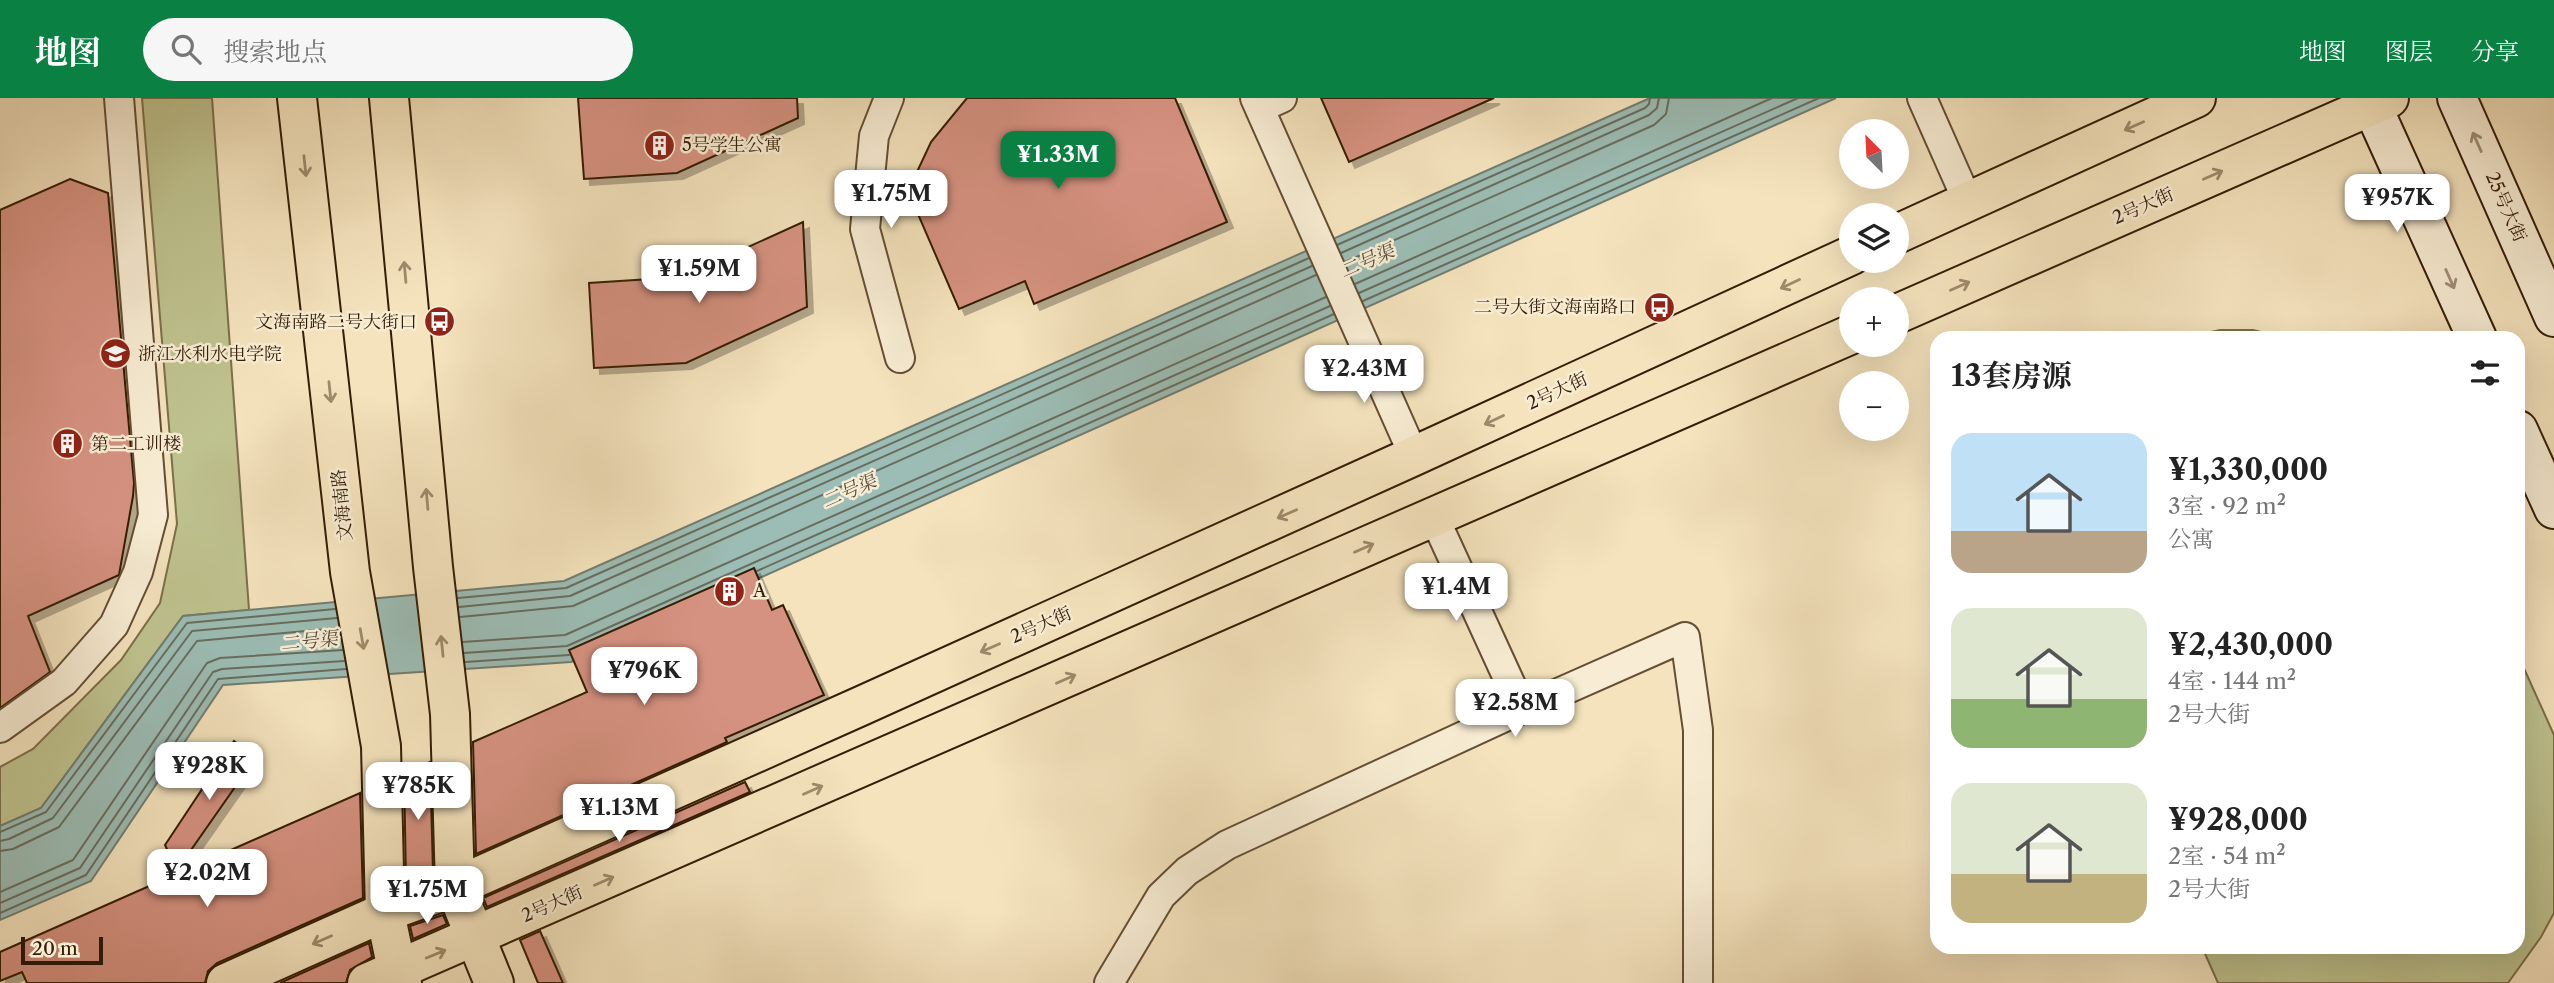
<!DOCTYPE html>
<html lang="zh">
<meta charset="utf-8">
<style>
body{margin:0;font-family:"Libre Caslon Text","Noto Serif SC",serif;background:#f6f6f6;color:#222;height:100vh;display:flex;flex-direction:column;font-size:26px;white-space:nowrap}
*{box-sizing:border-box;margin:0}
p{font-size:23px;color:#767676}
.icon{flex:none;width:38px;height:38px;fill:none;stroke:currentColor;stroke-width:2;stroke-linecap:round;stroke-linejoin:round}
.map{position:relative;flex:1;overflow:hidden}
.side{position:absolute;left:1930px;top:233px;width:595px;height:623px;display:flex;flex-direction:column;background:#fff;border-radius:21px;box-shadow:0 7px 28px #0002}
.side>*{flex:none}
.needle{width:46px;rotate:336deg}
.tools{position:absolute;left:1839px;top:21px;display:grid;gap:14px}
.tools a{display:grid;place-items:center;width:70px;height:70px;border-radius:50%;background:#fff;box-shadow:0 7px 28px #0002;font-size:35px}
.scale{position:absolute;left:21px;bottom:18px;width:82px;box-sizing:border-box;padding-left:7px;border:4px solid #341d06;border-top:0;font-size:19px;line-height:24px;white-space:nowrap;color:#341d06;-webkit-text-stroke:5px #f8edd4;paint-order:stroke}
.price{position:absolute;translate:-50% -60px;padding:0 16px;border-radius:14px;background:#fff;color:#222;font-size:23px;line-height:46px;filter:drop-shadow(0 2px 4px #0008)}
.price::after{content:'';position:absolute;left:50%;top:42px;width:21px;height:16px;margin-left:-10px;background:inherit;clip-path:polygon(0 0,100% 0,50% 100%)}
.price.active{background:#0b8043;color:#fff}
ul{padding:0;list-style:none}
li{display:flex;align-items:center;gap:21px;height:175px;padding:0 21px}
li span{display:grid;place-items:center;flex:none;width:196px;height:140px;border-radius:21px;color:#555}
li>.icon{margin-inline-start:auto}
span .icon{width:84px;height:84px;fill:#fffc;stroke-width:1}
li b{font-size:30px}
h2{display:flex;justify-content:space-between;align-items:center;height:84px;padding:0 21px;font-size:30px}
header{display:flex;align-items:center;gap:42px;box-sizing:border-box;height:98px;padding:0 35px;background:#0b8043;color:#fff}
header strong{font-size:33px}
nav{display:flex;gap:38px;margin-inline-start:auto;font-size:24px}
.search{width:490px;height:63px;background:#f6f6f6;display:flex;align-items:center;gap:18px;box-sizing:border-box;padding:0 24px;border-radius:38px;color:#767676;font-size:26px}
.map>svg:first-child{display:block}
.green{fill:#bfc38f;stroke:#7a704a;stroke-width:2}
.water{fill:#9cbdb5;stroke:#727d6f;stroke-width:2}
.lines{fill:none;stroke-linecap:round;stroke-linejoin:round}
.shore{stroke:#686d5e;stroke-width:2}
.building{fill:#d69281;stroke:#341d06;stroke-width:2;filter:url(#shadow)}
.minor-casing{stroke:#644e34;stroke-width:32}
.secondary-casing{stroke:#341d06;stroke-width:42}
.primary-casing{stroke:#341d06;stroke-width:42}
.minor{stroke:#f8edd4;stroke-width:28}
.secondary{stroke:#f8edd4;stroke-width:38}
.primary{stroke:#f4e3bd;stroke-width:38}
.oneway{stroke:#9e8a6b}
.oneway2{stroke:#a08f77}
.labels{text-anchor:middle;dominant-baseline:central;stroke-width:5;stroke-linejoin:round;paint-order:stroke}
.poi-label{font-size:18px;fill:#341d06;stroke:#f8edd4;text-anchor:start}
.street-label{font-size:18px;fill:#341d06;stroke:#f8edd4}
.water-label{font-size:19px;font-style:italic;fill:#534d3b;stroke:#f8edd4}
</style>
<header>
<strong>地图</strong>
<div class="search"><svg class="icon" aria-label="search" viewBox="0 0 24 24"><circle cx="10" cy="10" r="6"/><path d="M15 15l6 6"/></svg>搜索地点</div>
<nav><a>地图</a><a>图层</a><a>分享</a></nav>
</header>
<div class="map">
<svg width="2554" height="885" viewBox="0 0 2554 885">
<defs>
<filter id="shadow"><feDropShadow dx="6" dy="6" stdDeviation="0" flood-color="#0004"/></filter>
</defs>
<rect width="100%" height="100%" fill="#f4e3bd"/>
<filter id="stains"><feTurbulence type="fractalNoise" baseFrequency=".00286" numOctaves="4"/><feColorMatrix values="0 0 0 0 .2 0 0 0 0 .09 0 0 0 0 .02 0 0 0 .5 -.17"/></filter>
<radialGradient id="worn" r=".72"><stop offset=".6" stop-color="#630" stop-opacity="0"/><stop offset="1" stop-color="#630" stop-opacity=".3"/></radialGradient>
<g class="green">
<path d="M142,0H212L249,512L183,518L41,710L0,728V669L33,651L121,562L160,505L177,426Z"/>
<path d="M2220,232H2253L2286,240H2184Z"/>
<path d="M2518,557L2554,637V815L2541,839L2508,885H2218L2202,849H2518Z"/>
</g>
<path class="water" d="M1650,0H1836L571,564L223,587L91,783L0,822V728L41,710L183,518L564,483Z"/>
<g class="lines">
<g class="shore">
<path d="M1337,147L1645,10L1649,6L1650,0"/>
<path d="M1341,155L1649,17L1657,10L1659,0"/>
<path d="M1345,164L1654,27L1666,16L1669,0"/>
<path d="M1355,186L1772,0"/>
<path d="M1359,195L1798,0"/>
<path d="M1363,203L1819,0"/>
<path d="M757,473L1334,216"/>
<path d="M458,500L566,490L1309,160"/>
<path d="M459,509L570,498L1312,168"/>
<path d="M460,519L573,508L1316,177"/>
<path d="M463,544L565,537L1326,199"/>
<path d="M464,555L567,548L1330,208"/>
<path d="M465,564L569,557"/>
<path d="M0,734L46,714L187,525L335,511"/>
<path d="M0,743L9,741L53,720L192,533L337,520"/>
<path d="M0,753L13,751L59,729L197,543L339,530"/>
<path d="M0,794L73,762L207,565L220,560L343,552"/>
<path d="M0,805L80,770L213,574L222,571L344,563"/>
<path d="M0,815L86,777L218,581L346,571"/>
</g>
</g>
<g class="building">
<path d="M578,0H797L798,20L677,75L584,81Z"/>
<path d="M967,0H1175L1227,124L1034,206L1025,183L959,211L908,93L931,44Z"/>
<path d="M1321,0H1494L1349,64Z"/>
<path d="M70,81L108,95L134,385L133,398L119,477L28,518L50,574L0,610V112Z"/>
<path d="M803,124L807,209L686,265L594,270L589,185L682,179Z"/>
<path d="M754,470L772,512L783,507L824,597L725,640L727,644L476,756L473,644L587,594L569,552Z"/>
<path d="M234,643L256,659L177,772L165,747Z"/>
<path d="M430,664L433,774L406,783L404,675Z"/>
<path d="M745,684L750,694L487,809L483,800Z"/>
<path d="M360,695L363,800L217,865L208,873L205,885H27L22,874L0,883V854Z"/>
<path d="M443,817L447,826L413,841L410,828Z"/>
<path d="M540,833L563,885H538L520,842Z"/>
<path d="M369,845L372,859L350,872L346,885H280Z"/>
</g>
<g class="lines">
<defs>
<g id="minor">
<path d="M889,0L874,38L865,131L900,260"/>
<path d="M1255,0L1414,358"/>
<path d="M1922,0L1968,104"/>
<path d="M1260,10L1282,0"/>
<path d="M1434,419L1522,611"/>
<path d="M0,630L64,584L114,527L138,474L153,417L119,0"/>
<path d="M1109,885L1161,798L1187,773L1227,747L1522,611L1685,539L1698,632V885"/>
</g>
<g id="secondary">
<path d="M2372,0V8L2477,240"/>
<path d="M2457,0L2554,219"/>
<path d="M2518,332L2554,411"/>
</g>
<g id="primary">
<path d="M297,0L350,474L381,648L385,814L397,872L402,885"/>
<path d="M389,0L433,469L450,616L455,789L494,885"/>
<path d="M1897,136L2196,0"/>
<path d="M1897,216L2389,0"/>
<path d="M226,885L385,814L455,789L861,608L1414,358L1852,157"/>
<path d="M367,885L1852,236"/>
</g>
</defs>
<use href="#minor" class="minor-casing"/>
<use href="#secondary" class="secondary-casing"/>
<use href="#primary" class="primary-casing"/>
<use href="#minor" class="minor"/>
<use href="#secondary" class="secondary"/>
<use href="#primary" class="primary"/>
</g>
<defs><path id="oneway-shaft" d="M-6 0H5M1.5-3L5.5 0L1.5 3" fill="none" stroke-width="1.6" stroke-linecap="round" stroke-linejoin="round" transform="scale(1.75)"/></defs>
<g class="oneway">
<use href="#oneway-shaft" transform="translate(2134 28) rotate(156)"/>
<use href="#oneway-shaft" transform="translate(305 68) rotate(84)"/>
<use href="#oneway-shaft" transform="translate(2213 77) rotate(-24)"/>
<use href="#oneway-shaft" transform="translate(405 174) rotate(-95)"/>
<use href="#oneway-shaft" transform="translate(1790 186) rotate(155)"/>
<use href="#oneway-shaft" transform="translate(1960 188) rotate(-24)"/>
<use href="#oneway-shaft" transform="translate(330 294) rotate(84)"/>
<use href="#oneway-shaft" transform="translate(1494 322) rotate(155)"/>
<use href="#oneway-shaft" transform="translate(427 401) rotate(-95)"/>
<use href="#oneway-shaft" transform="translate(1287 416) rotate(156)"/>
<use href="#oneway-shaft" transform="translate(1364 450) rotate(-24)"/>
<use href="#oneway-shaft" transform="translate(362 541) rotate(80)"/>
<use href="#oneway-shaft" transform="translate(442 548) rotate(-96)"/>
<use href="#oneway-shaft" transform="translate(990 550) rotate(156)"/>
<use href="#oneway-shaft" transform="translate(1066 581) rotate(-24)"/>
<use href="#oneway-shaft" transform="translate(813 692) rotate(-24)"/>
<use href="#oneway-shaft" transform="translate(604 783) rotate(-24)"/>
<use href="#oneway-shaft" transform="translate(322 842) rotate(156)"/>
<use href="#oneway-shaft" transform="translate(436 856) rotate(-22)"/>
</g>
<g class="oneway2">
<use href="#oneway-shaft" transform="translate(2477 44) rotate(-114)"/>
<use href="#oneway-shaft" transform="translate(2450 181) rotate(66)"/>
</g>
<defs>
<symbol id="building-disc" viewBox="-11 -11 22 22"><circle r="9.5" fill="#8f2418" stroke="#f8edd4"/><path d="M-4-6H4V6H1V3H-1V6H-4ZM-2.5-4.3h1.7v1.8h-1.7ZM.8-4.3h1.7v1.8H.8ZM-2.5-1h1.7V.8h-1.7ZM.8-1h1.7V.8H.8Z" fill="#fff"/></symbol>
<symbol id="bus-disc" viewBox="-11 -11 22 22"><circle r="9.5" fill="#8f2418" stroke="#f8edd4"/><path d="M-5-6H5V4H4V6H2V4H-2V6H-4V4H-5ZM-3.5-4V0h7V-4ZM-3.5 1.2v1.5H-2V1.2ZM2 1.2v1.5H3.5V1.2Z" fill="#fff"/></symbol>
<symbol id="university-disc" viewBox="-11 -11 22 22"><circle r="9.5" fill="#8f2418" stroke="#f8edd4"/><path d="M0-5L7-2L0 1L-7-2ZM-4 1L0 2.5L4 1V4Q0 6-4 4Z" fill="#fff"/></symbol>
</defs>
<g fill-rule="evenodd">
<use href="#building-disc" x="642" y="30" width="35" height="35"/>
<use href="#bus-disc" x="1642" y="192" width="35" height="35"/>
<use href="#bus-disc" x="422" y="206" width="35" height="35"/>
<use href="#university-disc" x="98" y="238" width="35" height="35"/>
<use href="#building-disc" x="50" y="328" width="35" height="35"/>
<use href="#building-disc" x="712" y="476" width="35" height="35"/>
</g>
<g class="labels">
<g class="poi-label">
<text x="682" y="47">5号学生公寓</text>
<text x="1636" y="209" text-anchor="end">二号大街文海南路口</text>
<text x="417" y="224" text-anchor="end">文海南路二号大街口</text>
<text x="138" y="256">浙江水利水电学院</text>
<text x="91" y="346">第二工训楼</text>
<text x="753" y="493">A</text>
</g>
<g class="street-label">
<text transform="translate(2143 108) rotate(-24)">2号大街</text>
<text transform="translate(2506 109) rotate(66)">25号大街</text>
<text transform="translate(1557 293) rotate(-25)">2号大街</text>
<text transform="translate(342 407) rotate(-96)">文海南路</text>
<text transform="translate(1041 527) rotate(-24)">2号大街</text>
<text transform="translate(552 806) rotate(-24)">2号大街</text>
</g>
<g class="water-label">
<text transform="translate(1367 163) rotate(-24)">二号渠</text>
<text transform="translate(849 393) rotate(-24)">二号渠</text>
<text transform="translate(309 543) rotate(-6)">二号渠</text>
</g>
</g>
<rect width="100%" height="100%" filter="url(#stains)"/>
<rect width="100%" height="100%" fill="url(#worn)"/>
</svg>
<div class="tools">
<a><svg class="needle" viewBox="-14 -14 28 28"><path d="M0-13l5 13h-10z" fill="#e53935"/><path d="M0 13l5-13h-10z" fill="#767676"/></svg></a>
<a><svg class="icon" aria-label="layers" viewBox="0 0 24 24"><path d="M12 4l9 5-9 5-9-5zM3 14l9 5 9-5"/></svg></a>
<a>+</a>
<a>−</a>
</div>
<div class="scale">20 m</div>
<b class="price active" style="left:1058px;top:93px">¥1.33M</b>
<b class="price" style="left:891px;top:132px">¥1.75M</b>
<b class="price" style="left:2397px;top:136px">¥957K</b>
<b class="price" style="left:699px;top:207px">¥1.59M</b>
<b class="price" style="left:1364px;top:307px">¥2.43M</b>
<b class="price" style="left:1456px;top:525px">¥1.4M</b>
<b class="price" style="left:644px;top:609px">¥796K</b>
<b class="price" style="left:1515px;top:641px">¥2.58M</b>
<b class="price" style="left:209px;top:704px">¥928K</b>
<b class="price" style="left:418px;top:724px">¥785K</b>
<b class="price" style="left:619px;top:746px">¥1.13M</b>
<b class="price" style="left:207px;top:811px">¥2.02M</b>
<b class="price" style="left:427px;top:828px">¥1.75M</b>
<section class="side">
<h2>13套房源<svg class="icon" aria-label="filters" viewBox="0 0 24 24"><path d="M4 7h16M4 17h16"/><circle cx="9" cy="7" r="2"/><circle cx="15" cy="17" r="2"/></svg></h2>
<ul>
<li><span style="background:linear-gradient(#bfe0f5 70%,#b9a48a 0)"><svg class="icon" aria-label="home" viewBox="0 0 24 24"><path d="M3 11l9-7 9 7M6 9v11h12V9"/></svg></span><div><b>¥1,330,000</b><p>3室 · 92 m²</p><p>公寓</p></div></li>
<li><span style="background:linear-gradient(#dfe7d0 65%,#8fb573 0)"><svg class="icon" aria-label="home" viewBox="0 0 24 24"><path d="M3 11l9-7 9 7M6 9v11h12V9"/></svg></span><div><b>¥2,430,000</b><p>4室 · 144 m²</p><p>2号大街</p></div></li>
<li><span style="background:linear-gradient(#dfe7d0 65%,#c2b280 0)"><svg class="icon" aria-label="home" viewBox="0 0 24 24"><path d="M3 11l9-7 9 7M6 9v11h12V9"/></svg></span><div><b>¥928,000</b><p>2室 · 54 m²</p><p>2号大街</p></div></li>
</ul>
</section>
</div>
